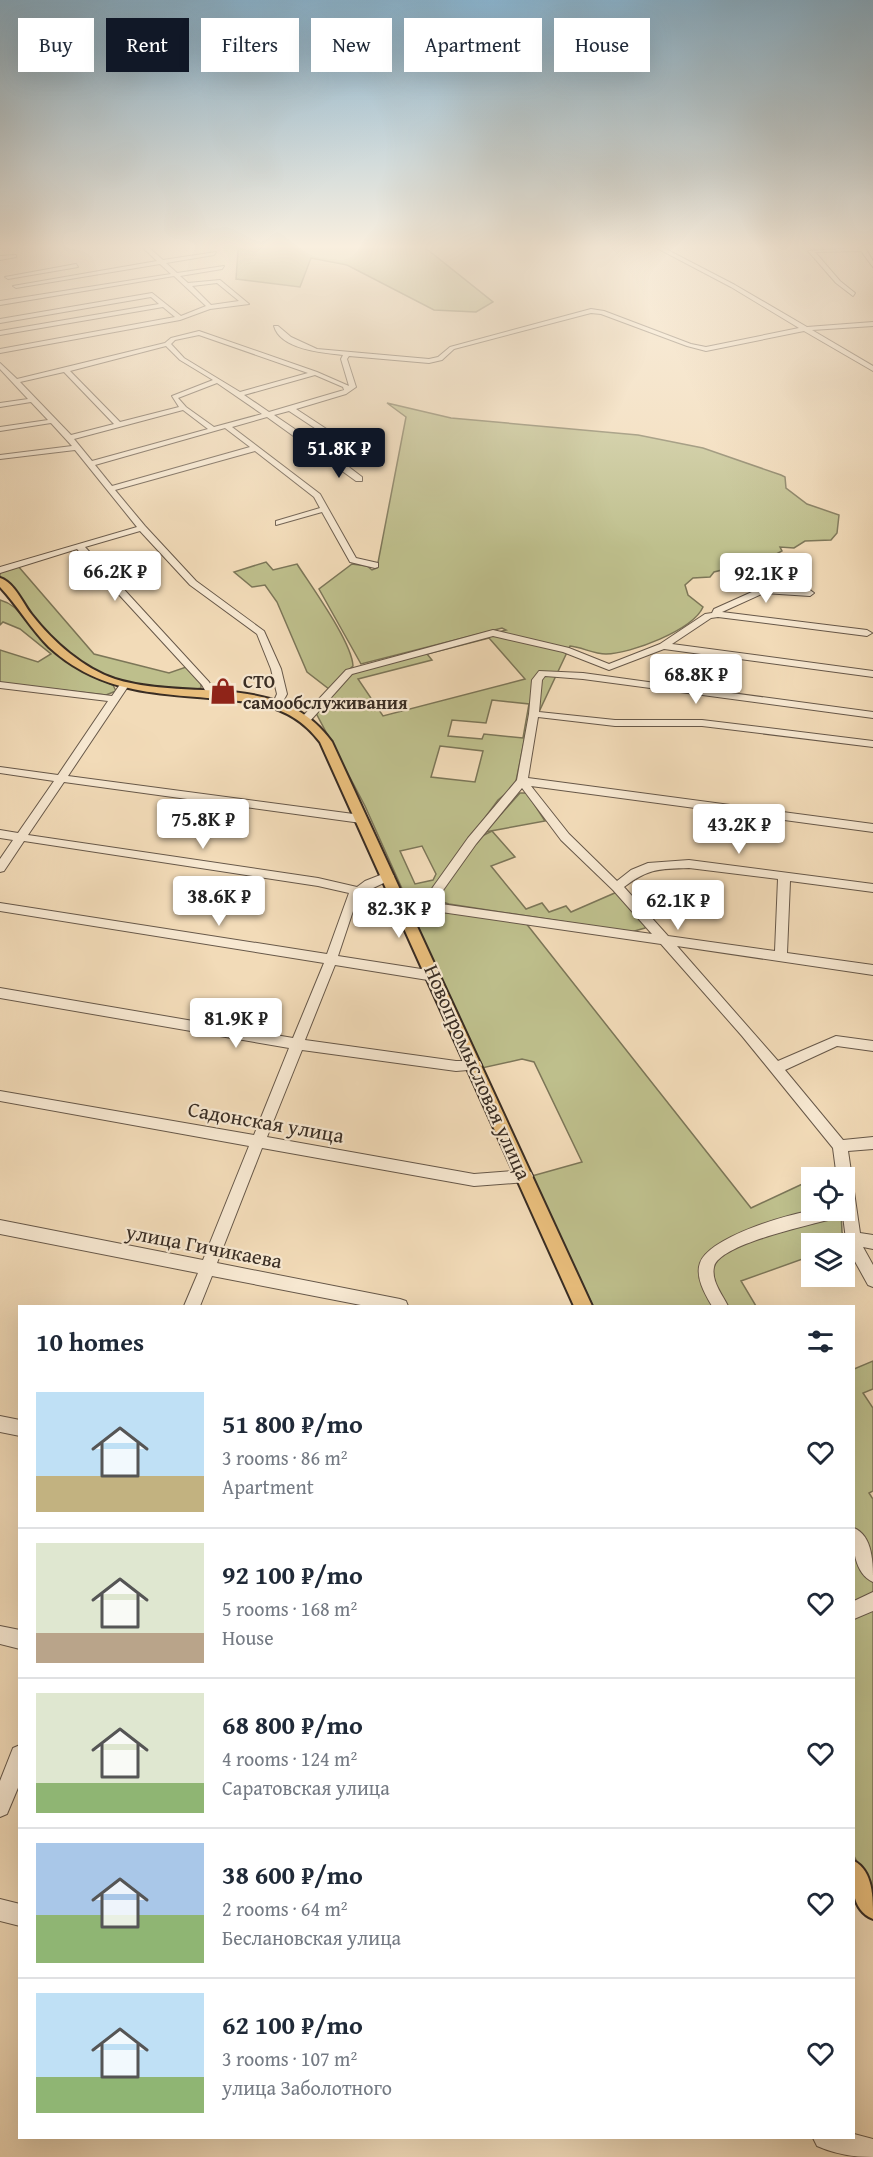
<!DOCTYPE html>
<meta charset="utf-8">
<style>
body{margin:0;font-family:"Gentium Book Plus",serif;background:#f2f2f3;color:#1f2937;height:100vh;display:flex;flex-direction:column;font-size:22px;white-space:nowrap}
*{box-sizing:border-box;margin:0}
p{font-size:20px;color:#747a83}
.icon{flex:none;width:33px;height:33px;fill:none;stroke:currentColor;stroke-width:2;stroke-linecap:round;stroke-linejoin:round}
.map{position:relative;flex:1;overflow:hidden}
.panel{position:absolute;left:18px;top:1305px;width:837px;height:834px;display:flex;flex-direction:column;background:#fff;border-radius:0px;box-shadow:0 6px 24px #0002}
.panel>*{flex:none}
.top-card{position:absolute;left:18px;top:18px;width:837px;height:54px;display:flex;gap:12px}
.buttons{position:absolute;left:801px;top:1167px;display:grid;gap:12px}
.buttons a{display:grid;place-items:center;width:54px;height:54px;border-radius:0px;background:#fff;box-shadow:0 6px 24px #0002;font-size:30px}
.price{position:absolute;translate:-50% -51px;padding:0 14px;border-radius:6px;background:#fff;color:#222;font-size:20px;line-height:39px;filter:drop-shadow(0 2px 3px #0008)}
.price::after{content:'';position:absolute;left:50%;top:36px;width:18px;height:14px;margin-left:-9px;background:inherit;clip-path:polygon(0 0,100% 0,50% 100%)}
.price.selected{background:#111827;color:#fff}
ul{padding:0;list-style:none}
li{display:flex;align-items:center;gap:18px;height:150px;padding:0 18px}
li+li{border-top:2px solid #e0e1e3}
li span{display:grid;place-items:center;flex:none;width:168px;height:120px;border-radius:0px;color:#555}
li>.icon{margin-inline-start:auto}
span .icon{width:72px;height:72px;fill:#fffc;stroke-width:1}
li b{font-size:26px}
h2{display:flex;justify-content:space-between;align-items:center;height:72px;padding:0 18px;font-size:26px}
.tag{padding:0 21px;border-radius:0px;background:#fff;box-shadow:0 6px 24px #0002;font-size:21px;line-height:54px}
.tag.selected{background:#111827;color:#fff}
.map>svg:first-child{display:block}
.green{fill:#bebf8c;stroke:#7c7658;stroke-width:1.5;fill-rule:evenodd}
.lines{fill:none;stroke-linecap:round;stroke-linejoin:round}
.minor-casing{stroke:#675849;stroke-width:2}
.major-casing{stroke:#392d24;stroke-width:4}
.minor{fill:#f7e8d1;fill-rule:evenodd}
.major{fill:#e9be7c;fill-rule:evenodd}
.labels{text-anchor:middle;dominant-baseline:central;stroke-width:4.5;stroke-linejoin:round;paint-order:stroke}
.far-poi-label{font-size:18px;font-weight:bold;fill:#392d24;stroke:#f7e8d1;text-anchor:start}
.street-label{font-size:21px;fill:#392d24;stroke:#f7e8d1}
</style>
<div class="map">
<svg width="873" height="2157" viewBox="0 0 873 2157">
<rect width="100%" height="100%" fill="#f2dbb8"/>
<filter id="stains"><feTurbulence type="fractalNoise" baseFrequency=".00333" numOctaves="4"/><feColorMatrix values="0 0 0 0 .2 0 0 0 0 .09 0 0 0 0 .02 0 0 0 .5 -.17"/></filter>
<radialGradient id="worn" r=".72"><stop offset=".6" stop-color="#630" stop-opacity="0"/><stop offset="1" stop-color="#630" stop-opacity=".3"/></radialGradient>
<g class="green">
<path d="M236,246H423L493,302L476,312L434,310L347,265L311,258L300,287L236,279L238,251Z"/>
<path d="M387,403L451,418L638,435L703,448L781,475L785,477L786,488L807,504L839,515L837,533L831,540L805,541L794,548L780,547L782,551L767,559L714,572L710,577L693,578L685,585L688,595L703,607C693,630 630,654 606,654C593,654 582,647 570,646L537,716L527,727L515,786L498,800L427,896C418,902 411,899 404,893L365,806L316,713L351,674L506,630L502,628L361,664L319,589L352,564L367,566L372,570L377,568L406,417ZM489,638L525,679L383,716L358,679L432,660L427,654ZM492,700L529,704L523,738L484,734L482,739L448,736L452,720L486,723ZM440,746L483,751L475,782L431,777ZM422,846L436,874L433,880L415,884L400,851Z"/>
<path d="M266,562L273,570L297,564C311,586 352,642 353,666L329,689L307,672L277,602L265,585L252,587L234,572Z"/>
<path d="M18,566L94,654L169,673L186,667L201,683V688C188,693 170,686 156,686C105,683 63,656 31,617C21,603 14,589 0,577V572Z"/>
<path d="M0,600C17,605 19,614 31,626C55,650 81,674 113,685L116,691L106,695L0,683V650L38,662L51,654L20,629L3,622L0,625Z"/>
<path d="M520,793H527L545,821L485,832Z"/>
<path d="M492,831L515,857L491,866L526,909L542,903L549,912L566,906L571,912L617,892L647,925L645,928L631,932L449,904L436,900L476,839Z"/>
<path d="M421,908L525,922L751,1208L811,1180L812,1210L841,1211L842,1232L847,1248L844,1244H812L811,1256L741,1281L756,1306H593L532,1176L582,1162L534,1062L522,1059L482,1068L414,919L415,912Z"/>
<path d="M873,1361V1389L863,1393L873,1408V1491L869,1493L873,1499V1890L854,1856V1369Z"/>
</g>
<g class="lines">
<defs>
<g id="minor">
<path d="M141,246H147L163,260L216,252L214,255L166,263L177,273L224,266L222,269L180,276L188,283L220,280L249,304L210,309L180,320L0,353V349L175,317L163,307L0,335V331L159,304L151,297L0,323V319L152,293L181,316L206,306L174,276L0,305V301L171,274L160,264L16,288L13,286L157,261ZM217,283L239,301L211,305L192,286Z"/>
<path d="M653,246H660L735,285L807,327L873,322V326L812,330L873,366V371L804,331L706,351L687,346L601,314L591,313L454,349L442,360L429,363L349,356L347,359L356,387L346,394L296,409L360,451V455L341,461L362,477V481H356L267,417L232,427L320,494L356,558L378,563V567L375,568L350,562L322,512L276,525V521L320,508L314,497L255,451L115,490L145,526L196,581L264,631L281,669L287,694L280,707L277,708L272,705L277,694L271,669L257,634L190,585L140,531L85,547L209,682L217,695L215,697H209L202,685L77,549L0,573V567L137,527L75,450L0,459V455L72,446L51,423L0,431V427L48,420L31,402L0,407V403L28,399L0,369V363L17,379L165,343L171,338L199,331L317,372L349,386L341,359L343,355C322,353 280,349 274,326H278L291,337L317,349L429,359L438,357L450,347L591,309L604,311L691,344L706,347L799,328L731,287ZM199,335L308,373L240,392L184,358L171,344L175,340ZM166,346L180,360L213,380L172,396L179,407L120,422L70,371ZM64,372L114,424L71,435L20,382ZM315,375L343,387L344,390L269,412L244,395ZM217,383L262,414L214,427L186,407L178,398ZM183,410L208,429L92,461L74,439ZM289,411L351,452L336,457L274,415ZM225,428L250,447L112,486L95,465Z"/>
<path d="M858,246H864L873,261V267L861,251L815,252L840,281L855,293L853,296L836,283L808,251L859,248Z"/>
<path d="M16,255V257L0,260V256Z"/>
<path d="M76,264L78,267L8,279L5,277Z"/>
<path d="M763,587L810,590L814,593L810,596L764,593L722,612L867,630L872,633L867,636L718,617L711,618L672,644L873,671V677L710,655L709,690L873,712V718L583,679L545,676L542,680L539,712L615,720H702L873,741V747L702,726H615L538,717L528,778L873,824V832L531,786L569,834L617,881L631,870L648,863L689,860L873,884V892L790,881L787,953L873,965V975L677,946L778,1061L836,1036L873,1041V1051L837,1046L785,1070L843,1140L873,1137V1149L848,1151L860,1233L873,1235V1249L863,1247L873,1265V1287L868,1285L847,1247L843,1216C820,1223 719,1243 714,1267C711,1281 722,1294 728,1306H712C705,1294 695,1277 700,1263C709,1237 790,1213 816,1210C826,1210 835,1210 844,1210V1178H837L833,1148L742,1036L661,944L400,906L361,896L357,899L338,956L434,971L440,976L434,981L335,965L305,1040L456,1061H480L482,1065L480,1069L456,1071L302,1050L267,1137L474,1174L526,1170L531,1172L533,1176L531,1180L526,1182L474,1186L262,1148L217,1263L400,1299L406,1301L408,1306H366L212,1276L200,1306H184L198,1273L0,1234V1220L203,1260L249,1146L0,1101V1091L254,1135L289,1048L0,998V988L293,1038L324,963L0,911V903L327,954L349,893L318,886L24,841L4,871L0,872V859L13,840L0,838V830L18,833L54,781L0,773V767L58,775L108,701L0,688V682L112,696L121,683H127L129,685L68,776L361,815L366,819L361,823L64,782L28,835L318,878L357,887L365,881L388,872L394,876L392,879L369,890L423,901L468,838L517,780L529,714L532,680L539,671L583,673L699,689L701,654L664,649L609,670L563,652L493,636L352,674L310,721H302V717L346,670L493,630L569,648L609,664L660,644L705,614L712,613L714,609ZM522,788L561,840L613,890L652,934L434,903L476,844ZM689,868L778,879L775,951L668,936L624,887C649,868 659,869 689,868Z"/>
<path d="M0,1416L20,1420V1436L0,1432Z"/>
<path d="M854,1528C873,1536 873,1564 873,1582C854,1574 852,1545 854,1528Z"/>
<path d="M873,1592V1611L854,1619V1601Z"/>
<path d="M0,1626L20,1630V1649L0,1644Z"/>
<path d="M20,1745V1783L7,1814L0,1817V1781L13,1748Z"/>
<path d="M0,1899L20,1904V1926L0,1921Z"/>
<path d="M854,2134L873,2139V2157C853,2157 835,2154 817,2146L813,2138H854Z"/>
</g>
<g id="major">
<path d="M0,578C15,583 23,604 32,615C53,642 83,668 115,679C189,702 281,670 332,742L592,1306H574L320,742C304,721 286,711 261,704C184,691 111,704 49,647C30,628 18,606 0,587Z"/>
<path d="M854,1861C873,1871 873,1897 873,1919C850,1910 852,1882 854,1861Z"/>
</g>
</defs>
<use href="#minor" class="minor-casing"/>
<use href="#major" class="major-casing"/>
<use href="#minor" class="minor"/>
<use href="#major" class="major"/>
</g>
<linearGradient id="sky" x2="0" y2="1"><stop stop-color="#89b6d3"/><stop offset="0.45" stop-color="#f9efdf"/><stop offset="1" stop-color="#f9efdf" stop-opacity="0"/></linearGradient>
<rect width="873" height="548" fill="url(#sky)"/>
<defs>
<symbol id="shop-bare" viewBox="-9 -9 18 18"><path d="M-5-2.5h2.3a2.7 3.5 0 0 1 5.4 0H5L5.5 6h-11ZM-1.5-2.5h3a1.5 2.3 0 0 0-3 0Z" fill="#8f2418" stroke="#f7e8d1" stroke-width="2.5" paint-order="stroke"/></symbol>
</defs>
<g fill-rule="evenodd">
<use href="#shop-bare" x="204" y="672" width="38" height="38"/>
</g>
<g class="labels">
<g class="far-poi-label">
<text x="243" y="681">СТО<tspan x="243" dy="21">самообслуживания</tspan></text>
</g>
<g class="street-label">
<text transform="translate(478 1072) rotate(66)">Новопромысловая улица</text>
<text transform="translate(266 1122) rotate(10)">Садонская улица</text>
<text transform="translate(204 1246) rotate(11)">улица Гичикаева</text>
</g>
</g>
<rect width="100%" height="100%" filter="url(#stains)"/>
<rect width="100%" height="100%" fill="url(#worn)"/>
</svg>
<div class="buttons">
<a><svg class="icon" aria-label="locate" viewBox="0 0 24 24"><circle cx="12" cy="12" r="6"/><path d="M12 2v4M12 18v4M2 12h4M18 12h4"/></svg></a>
<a><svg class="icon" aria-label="layers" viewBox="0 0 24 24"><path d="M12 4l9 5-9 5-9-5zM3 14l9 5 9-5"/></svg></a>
</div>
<b class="price selected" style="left:339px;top:479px">51.8K ₽</b>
<b class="price" style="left:115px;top:602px">66.2K ₽</b>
<b class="price" style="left:766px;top:604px">92.1K ₽</b>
<b class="price" style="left:696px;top:705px">68.8K ₽</b>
<b class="price" style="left:203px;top:850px">75.8K ₽</b>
<b class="price" style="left:739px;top:855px">43.2K ₽</b>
<b class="price" style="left:219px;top:927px">38.6K ₽</b>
<b class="price" style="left:678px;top:931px">62.1K ₽</b>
<b class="price" style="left:399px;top:939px">82.3K ₽</b>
<b class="price" style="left:236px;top:1049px">81.9K ₽</b>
<div class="top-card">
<a class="tag">Buy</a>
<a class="tag selected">Rent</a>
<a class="tag">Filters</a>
<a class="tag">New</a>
<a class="tag">Apartment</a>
<a class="tag">House</a>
</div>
<section class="panel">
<h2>10 homes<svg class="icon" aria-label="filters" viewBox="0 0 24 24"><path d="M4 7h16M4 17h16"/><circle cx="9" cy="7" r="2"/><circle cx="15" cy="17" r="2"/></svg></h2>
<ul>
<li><span style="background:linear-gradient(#bfe0f5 70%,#c2b280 0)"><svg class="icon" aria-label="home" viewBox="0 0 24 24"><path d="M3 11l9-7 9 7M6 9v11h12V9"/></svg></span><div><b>51 800 ₽/mo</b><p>3 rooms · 86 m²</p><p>Apartment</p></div><svg class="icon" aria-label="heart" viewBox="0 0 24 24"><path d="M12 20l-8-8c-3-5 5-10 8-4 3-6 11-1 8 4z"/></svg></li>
<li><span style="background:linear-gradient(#dfe7d0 75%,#b9a48a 0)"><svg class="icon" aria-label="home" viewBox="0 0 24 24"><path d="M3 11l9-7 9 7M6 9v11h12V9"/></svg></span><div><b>92 100 ₽/mo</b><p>5 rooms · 168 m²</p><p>House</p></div><svg class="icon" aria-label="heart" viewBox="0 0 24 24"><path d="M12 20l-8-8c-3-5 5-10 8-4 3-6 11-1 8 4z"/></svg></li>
<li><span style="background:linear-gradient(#dfe7d0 75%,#8fb573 0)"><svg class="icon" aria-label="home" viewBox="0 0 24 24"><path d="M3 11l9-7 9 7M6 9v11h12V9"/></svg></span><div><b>68 800 ₽/mo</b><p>4 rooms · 124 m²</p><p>Саратовская улица</p></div><svg class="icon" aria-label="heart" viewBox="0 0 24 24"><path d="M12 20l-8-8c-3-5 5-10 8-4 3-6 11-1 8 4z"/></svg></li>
<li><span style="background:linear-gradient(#a9c7e8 60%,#8fb573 0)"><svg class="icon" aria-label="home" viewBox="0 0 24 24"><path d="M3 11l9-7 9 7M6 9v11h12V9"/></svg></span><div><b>38 600 ₽/mo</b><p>2 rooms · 64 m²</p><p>Беслановская улица</p></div><svg class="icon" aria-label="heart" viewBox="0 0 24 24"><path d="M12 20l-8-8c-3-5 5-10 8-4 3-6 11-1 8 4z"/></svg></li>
<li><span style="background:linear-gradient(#bfe0f5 70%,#8fb573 0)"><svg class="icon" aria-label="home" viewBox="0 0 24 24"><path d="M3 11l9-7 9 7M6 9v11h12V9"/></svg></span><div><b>62 100 ₽/mo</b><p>3 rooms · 107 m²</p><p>улица Заболотного</p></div><svg class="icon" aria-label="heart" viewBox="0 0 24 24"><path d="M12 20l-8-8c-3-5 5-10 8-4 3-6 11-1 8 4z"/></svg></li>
</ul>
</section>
</div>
